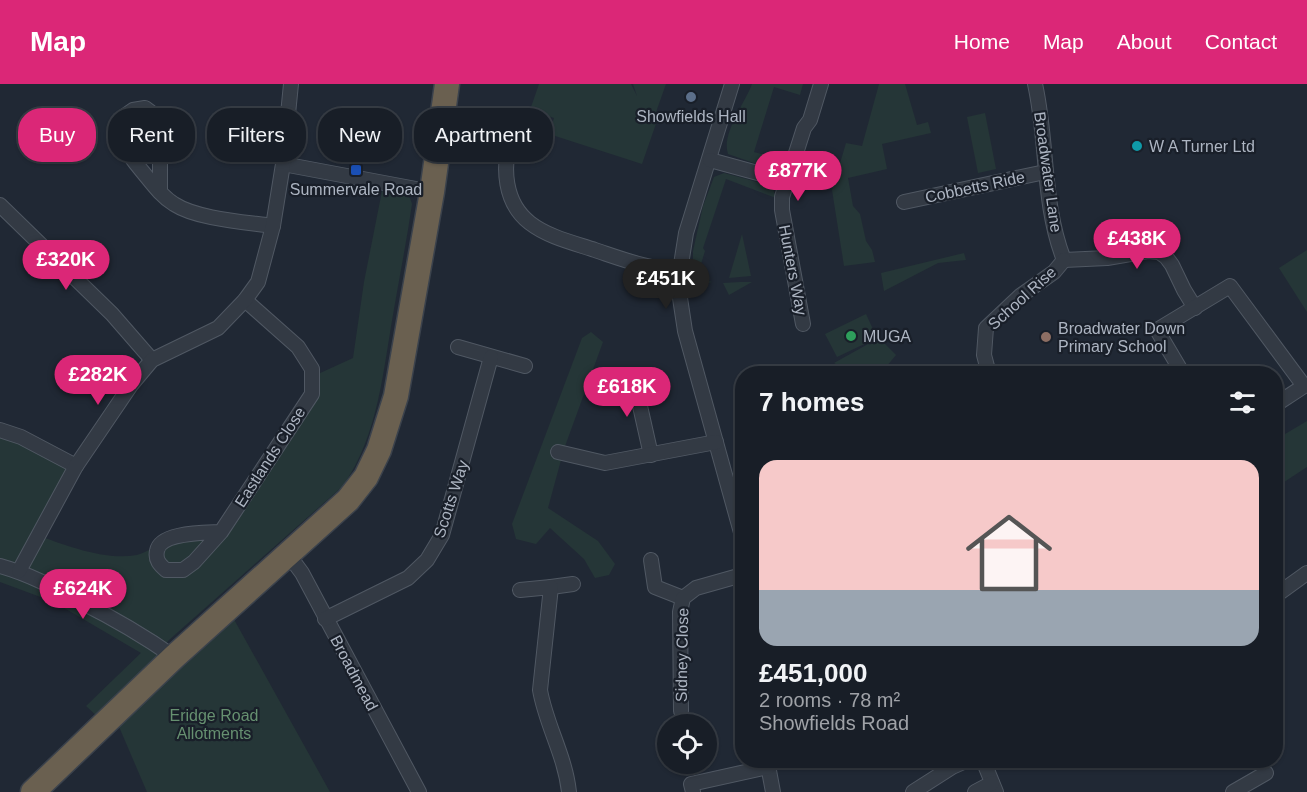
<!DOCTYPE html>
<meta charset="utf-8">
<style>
body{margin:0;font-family:Arial,sans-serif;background:#21272f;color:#f1f3f6;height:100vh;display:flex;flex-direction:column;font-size:22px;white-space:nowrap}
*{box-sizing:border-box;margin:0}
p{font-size:20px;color:#9fa2a7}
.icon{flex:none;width:33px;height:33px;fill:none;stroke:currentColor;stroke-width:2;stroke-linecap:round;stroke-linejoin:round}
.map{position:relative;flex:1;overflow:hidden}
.panel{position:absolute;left:735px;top:282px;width:548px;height:402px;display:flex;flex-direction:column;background:#181e27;border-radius:24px;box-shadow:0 2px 4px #0004,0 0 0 2px #363c44}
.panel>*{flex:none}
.guide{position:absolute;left:18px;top:24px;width:570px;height:54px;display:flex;gap:12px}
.tools{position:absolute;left:657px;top:630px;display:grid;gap:12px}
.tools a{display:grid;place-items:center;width:60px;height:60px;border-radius:50%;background:#181e27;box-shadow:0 2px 4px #0004,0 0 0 2px #363c44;font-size:30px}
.price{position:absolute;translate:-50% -51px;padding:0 14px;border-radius:21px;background:#db2777;color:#fff;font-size:20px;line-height:39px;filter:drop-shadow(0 2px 3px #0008)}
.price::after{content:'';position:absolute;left:50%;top:36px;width:18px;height:14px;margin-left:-9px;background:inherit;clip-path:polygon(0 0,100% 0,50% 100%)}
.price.current{background:#222;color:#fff}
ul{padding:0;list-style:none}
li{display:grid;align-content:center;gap:12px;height:318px;padding:0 24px}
li span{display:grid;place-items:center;height:186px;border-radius:18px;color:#555}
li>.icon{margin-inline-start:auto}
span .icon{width:108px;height:108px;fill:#fffc;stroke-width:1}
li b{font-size:26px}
h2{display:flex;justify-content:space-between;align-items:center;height:72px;padding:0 24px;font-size:26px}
.pill{padding:0 21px;border-radius:24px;background:#181e27;box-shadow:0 2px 4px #0004,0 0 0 2px #363c44;font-size:21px;line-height:54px}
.pill.current{background:#db2777;color:#fff}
header{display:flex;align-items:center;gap:36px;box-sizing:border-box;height:84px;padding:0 30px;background:#db2777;color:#fff}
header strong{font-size:28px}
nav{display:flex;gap:33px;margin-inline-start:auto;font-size:21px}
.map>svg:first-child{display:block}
.green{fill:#253637}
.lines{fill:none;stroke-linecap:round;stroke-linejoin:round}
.street-casing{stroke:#505863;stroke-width:16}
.highway-casing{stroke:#3b424c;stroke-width:27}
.street{stroke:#333a44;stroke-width:14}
.highway{stroke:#6a6050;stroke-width:24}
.service-dot{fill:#5c6f8a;stroke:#191f29;stroke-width:2}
.culture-dot{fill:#0f9aa8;stroke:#191f29;stroke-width:2}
.transit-dot{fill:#1a4fb4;stroke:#191f29;stroke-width:2}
.leisure-dot{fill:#2e9e5b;stroke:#191f29;stroke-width:2}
.education-dot{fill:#8d6e63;stroke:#191f29;stroke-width:2}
.labels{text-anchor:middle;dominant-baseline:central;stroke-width:4.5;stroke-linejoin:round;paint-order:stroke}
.poi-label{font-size:16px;fill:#adb5c2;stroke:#191f29;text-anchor:start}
.street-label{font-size:16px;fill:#adb5c2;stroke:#191f29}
.park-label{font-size:16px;fill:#669070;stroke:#191f29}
</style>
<header>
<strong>Map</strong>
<nav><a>Home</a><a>Map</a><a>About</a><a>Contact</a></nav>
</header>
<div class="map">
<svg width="1307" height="708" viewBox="0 0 1307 708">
<rect width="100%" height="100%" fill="#202834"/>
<g class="green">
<path d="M539,0H631L637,12L633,0H666L655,31L658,34L642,80L549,50L554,34L530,26Z"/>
<path d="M752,0H803L800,11L774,3L754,68L786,77C782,82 778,85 771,85L728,70C721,50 745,19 752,0Z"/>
<path d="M879,0H905L917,41L928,38L931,49L882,60L887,85L848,94L853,122L860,130L866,157L872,166L875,178L844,182L832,106L846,59L862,62Z"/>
<path d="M985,29L996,85L978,89L967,33Z"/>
<path d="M724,89L772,102L776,114L726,95L703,164L705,167L697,193L712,198L693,203V167L703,122L714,93Z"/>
<path d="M382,107L399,109L410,114L412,120C407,155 400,190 394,225C383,286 379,350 343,402L169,556L160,566L166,573L101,636L86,622L145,565L141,569L54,518L0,498V349L72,383L36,451C66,461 104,477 137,471C145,469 154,462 163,460C182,455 203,453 223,449L318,290L353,274L364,198Z"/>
<path d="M742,150L751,192L729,194Z"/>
<path d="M1307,166V228L1279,184Z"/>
<path d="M964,169L966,176L938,179L884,207L881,189Z"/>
<path d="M740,198H752L729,211L723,199Z"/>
<path d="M866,230L877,254L837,273L825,250Z"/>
<path d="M591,248L603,258L564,365L548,424L598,457L615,480L609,491L595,494L584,475L550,444L536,460L516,455L512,440L582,254Z"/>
<path d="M879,254L896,271L886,283L865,289H852L834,279Z"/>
<path d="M1307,337V383L1275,404V356Z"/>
<path d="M231,530L330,708H147L117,638Z"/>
</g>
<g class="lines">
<defs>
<g id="street">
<path d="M732,0L686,149L680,187V214L685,247L742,452"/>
<path d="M1035,0C1048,58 1042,120 1064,176"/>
<path d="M511,55C502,83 504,119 530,139C548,153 574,159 595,166C625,176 648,185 680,187"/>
<path d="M489,71H506"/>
<path d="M710,76L787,97"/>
<path d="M283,80L432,108"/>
<path d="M160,108V35L145,24L133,26L123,33C119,59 126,68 142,87C152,99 161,112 174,120C197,135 245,138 273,142"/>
<path d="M904,118L1045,88"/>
<path d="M0,121L112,230L152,276"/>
<path d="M1064,176L1107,174L1148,167L1159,168L1166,173L1172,181L1184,206L1195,224"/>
<path d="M803,240L782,126V113L804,44L810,36L821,0"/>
<path d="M458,263L525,282"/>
<path d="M989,290L984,271L986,244L1020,212L1054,188L1064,176"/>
<path d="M1183,290L1157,246L1230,202L1304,302L1275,321"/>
<path d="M633,291L651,371"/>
<path d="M0,346L21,353L76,382"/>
<path d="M558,368L605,379L716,358"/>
<path d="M221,448C205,449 160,448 157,467C155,476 160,481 166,486H183L194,478L221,448L312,310V285L298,263L245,216"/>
<path d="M288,470L302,489L419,708"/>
<path d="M651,476L655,503L683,514"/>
<path d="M0,482C29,490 55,504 81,518C113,534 144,552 174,573"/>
<path d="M19,487L76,382L131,301L152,276L218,244L245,216L258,198L273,142L283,80L291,0"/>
<path d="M551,503L573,500"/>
<path d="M520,506L551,503L540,606C546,641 565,671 569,708"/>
<path d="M1275,512L1307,489"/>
<path d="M325,535L408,494L427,476L442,451L491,273"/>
<path d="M681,627L680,528L683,514L696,504L742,491"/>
<path d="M767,676L773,708"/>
<path d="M983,676L996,708"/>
<path d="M693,708L691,700L768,683"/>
<path d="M913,708L952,683L968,676"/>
<path d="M975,708L992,699"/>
<path d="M1233,708L1266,689"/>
</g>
<path id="highway" d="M33,708L174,573L348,416L366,393L379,366L396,312L432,108L447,0"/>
</defs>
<use href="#street" class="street-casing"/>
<use href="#highway" class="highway-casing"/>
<use href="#street" class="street"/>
<use href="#highway" class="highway"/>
</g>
<circle class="service-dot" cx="691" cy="13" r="6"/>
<circle class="culture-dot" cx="1137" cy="62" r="6"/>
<rect class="transit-dot" x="350" y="80" width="12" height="12" rx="3"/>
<circle class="leisure-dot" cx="851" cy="252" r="6"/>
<circle class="education-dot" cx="1046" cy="253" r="6"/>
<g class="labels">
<g class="poi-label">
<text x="691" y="32" text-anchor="middle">Showfields Hall</text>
<text x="1149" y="62">W A Turner Ltd</text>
<text x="356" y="105" text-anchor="middle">Summervale Road</text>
<text x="1058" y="244">Broadwater Down<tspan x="1058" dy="18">Primary School</tspan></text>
<text x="863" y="252">MUGA</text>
</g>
<g class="street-label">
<text transform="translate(1048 88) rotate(82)">Broadwater Lane</text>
<text transform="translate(975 103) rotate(-12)">Cobbetts Ride</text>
<text transform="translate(793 186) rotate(79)">Hunters Way</text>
<text transform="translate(1022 214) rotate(-42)">School Rise</text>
<text transform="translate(270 373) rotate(-57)">Eastlands Close</text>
<text transform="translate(451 415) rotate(-72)">Scotts Way</text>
<text transform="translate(682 571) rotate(-89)">Sidney Close</text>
<text transform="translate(354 589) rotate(62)">Broadmead</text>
</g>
<g class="park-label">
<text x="214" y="631">Eridge Road<tspan x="214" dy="18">Allotments</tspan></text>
</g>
</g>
</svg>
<div class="tools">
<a><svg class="icon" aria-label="locate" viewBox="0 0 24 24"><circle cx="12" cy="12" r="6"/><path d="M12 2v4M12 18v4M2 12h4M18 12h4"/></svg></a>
</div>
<b class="price" style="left:798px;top:118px">£877K</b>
<b class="price" style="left:1137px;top:186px">£438K</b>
<b class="price" style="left:66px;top:207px">£320K</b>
<b class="price current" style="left:666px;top:226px">£451K</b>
<b class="price" style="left:98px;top:322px">£282K</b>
<b class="price" style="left:627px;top:334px">£618K</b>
<b class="price" style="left:83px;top:536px">£624K</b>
<div class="guide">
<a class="pill current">Buy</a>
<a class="pill">Rent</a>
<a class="pill">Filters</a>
<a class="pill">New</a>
<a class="pill">Apartment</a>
</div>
<section class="panel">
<h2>7 homes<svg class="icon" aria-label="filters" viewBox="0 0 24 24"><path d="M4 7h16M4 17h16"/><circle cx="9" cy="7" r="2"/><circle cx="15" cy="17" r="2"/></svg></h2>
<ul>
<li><span style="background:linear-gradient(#f6c9c9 70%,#9aa5b1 0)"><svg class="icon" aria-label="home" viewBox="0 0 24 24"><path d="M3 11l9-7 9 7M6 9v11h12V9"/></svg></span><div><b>£451,000</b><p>2 rooms · 78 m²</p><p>Showfields Road</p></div></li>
</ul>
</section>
</div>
